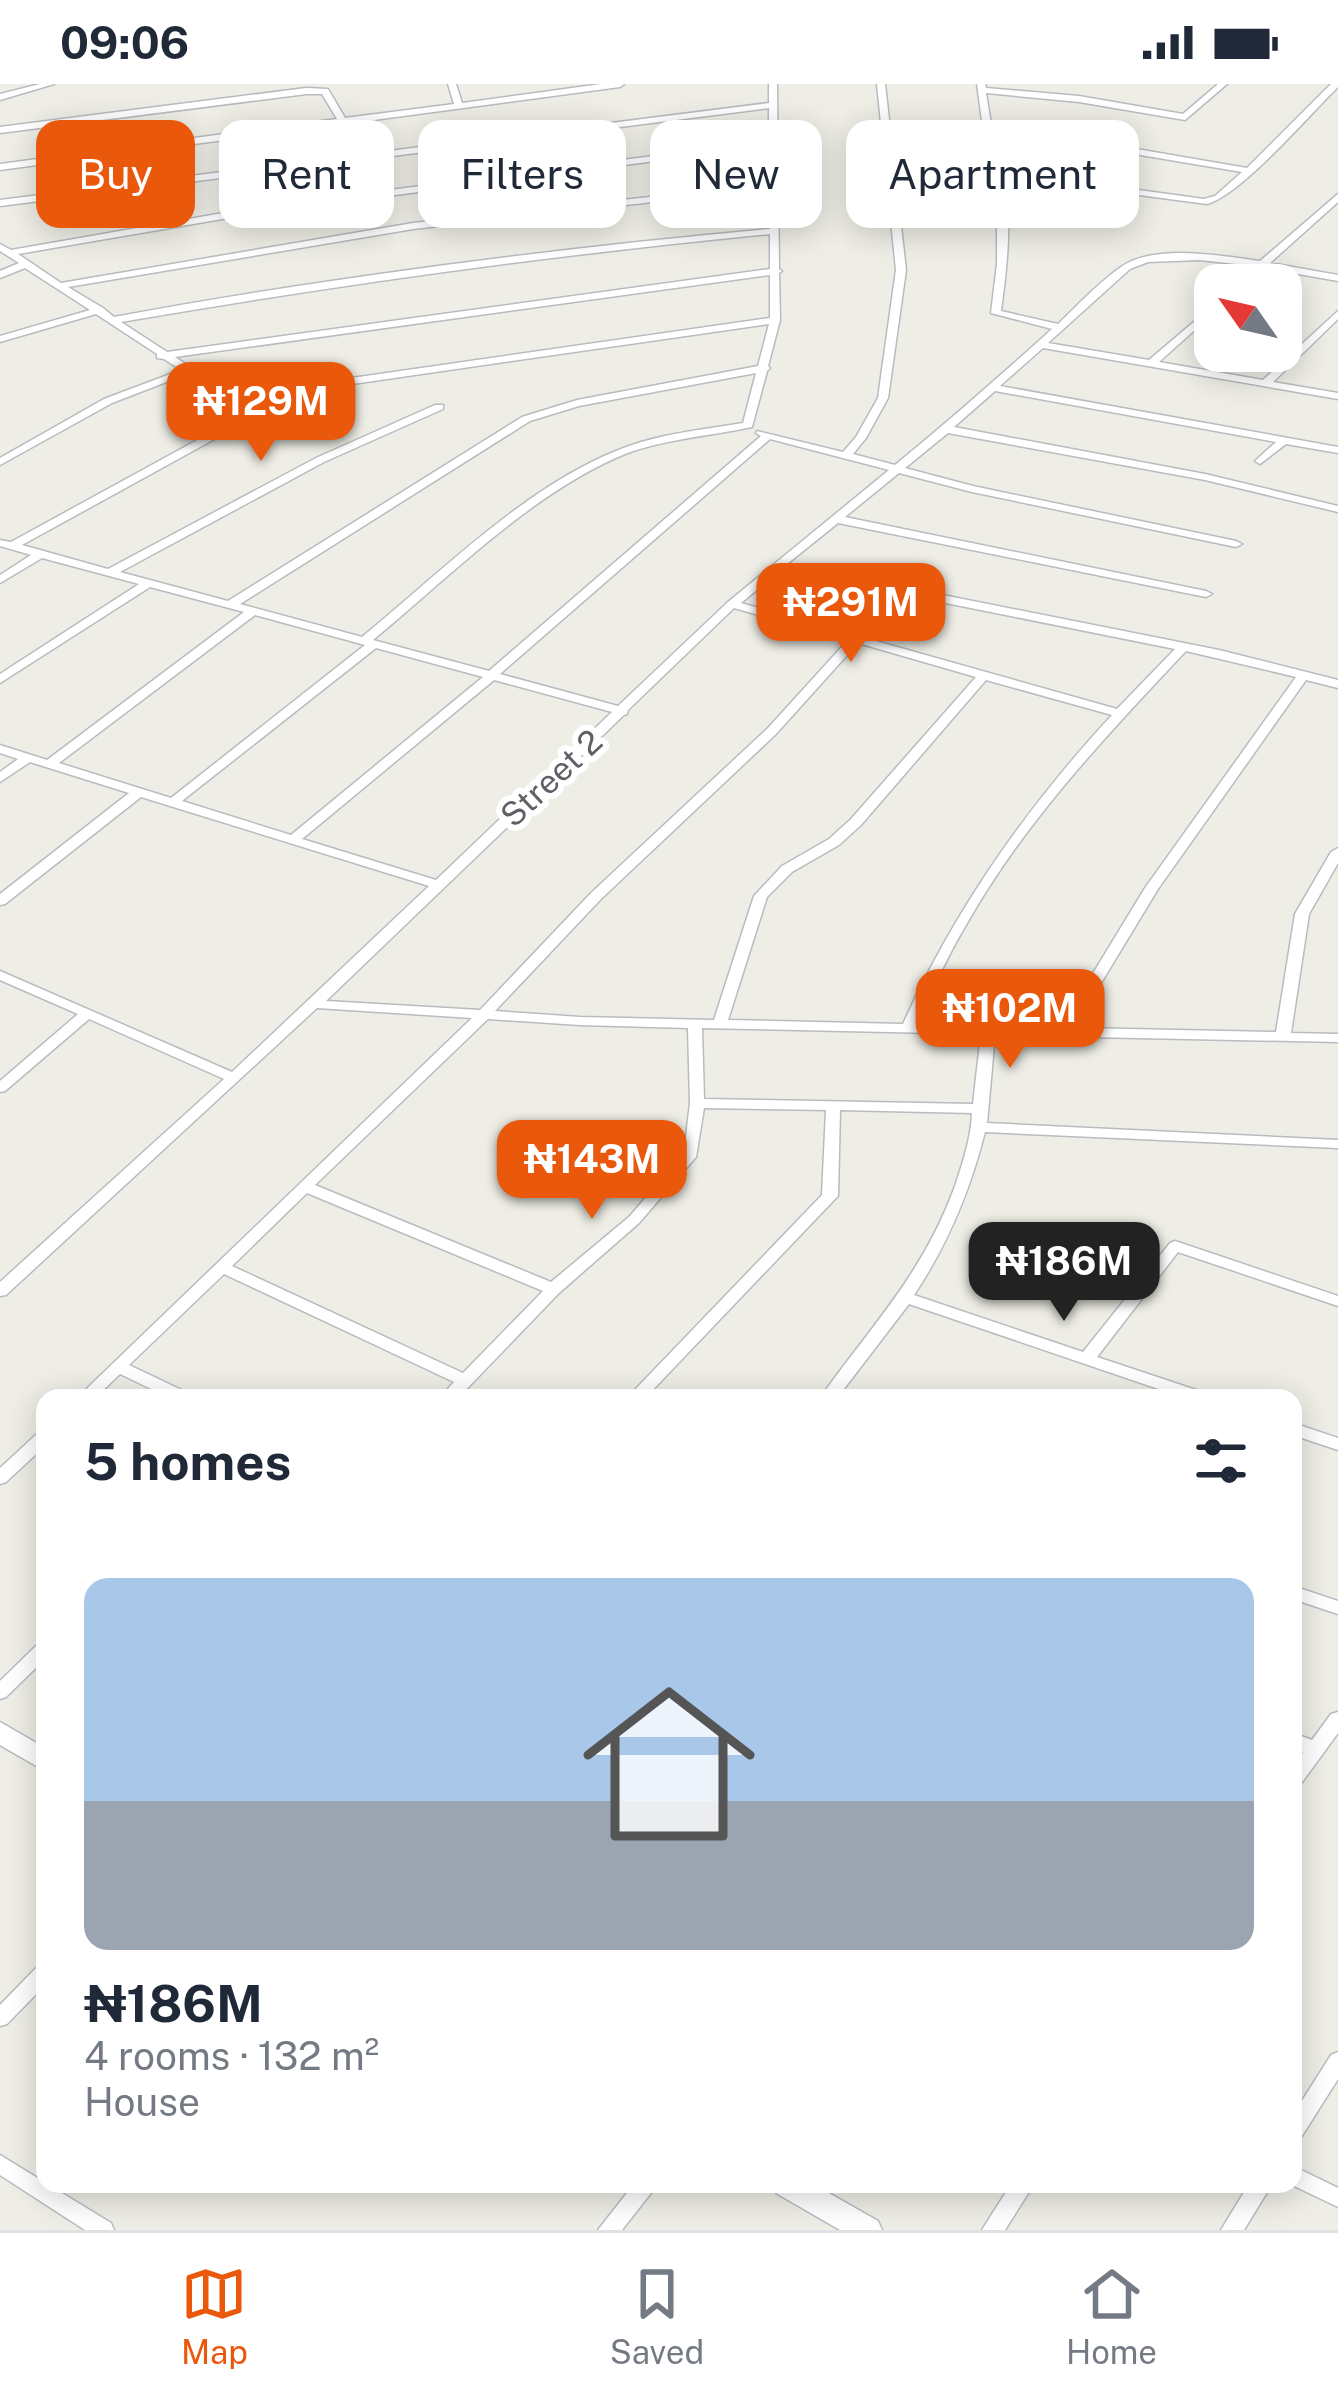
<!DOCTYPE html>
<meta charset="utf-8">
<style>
body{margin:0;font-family:"Public Sans",sans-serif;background:#f2f2f3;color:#1f2937;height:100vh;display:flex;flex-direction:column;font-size:45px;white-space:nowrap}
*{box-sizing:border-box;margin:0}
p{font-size:39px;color:#747a83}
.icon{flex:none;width:66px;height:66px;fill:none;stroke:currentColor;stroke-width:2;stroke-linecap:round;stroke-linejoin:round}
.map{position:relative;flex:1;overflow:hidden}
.sheet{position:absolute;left:36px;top:1305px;width:1266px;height:804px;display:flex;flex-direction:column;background:#fff;border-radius:24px;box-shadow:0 6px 30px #0003}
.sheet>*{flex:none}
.banner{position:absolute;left:36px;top:36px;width:1266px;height:108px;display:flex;gap:24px}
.needle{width:78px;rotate:304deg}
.fabs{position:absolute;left:1194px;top:180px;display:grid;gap:24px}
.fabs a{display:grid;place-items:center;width:108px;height:108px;border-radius:24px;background:#fff;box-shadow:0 6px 30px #0003;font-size:60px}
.price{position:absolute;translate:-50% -102px;padding:0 27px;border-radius:24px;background:#ea580c;color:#fff;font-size:39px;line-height:78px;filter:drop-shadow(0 3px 6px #0008)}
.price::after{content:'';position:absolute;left:50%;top:72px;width:36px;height:27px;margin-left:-18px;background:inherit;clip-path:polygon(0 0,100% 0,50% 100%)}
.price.current{background:#222;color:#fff}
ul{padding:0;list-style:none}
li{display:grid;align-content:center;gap:24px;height:636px;padding:0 48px}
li+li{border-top:3px solid #e0e1e3}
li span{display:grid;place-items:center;height:372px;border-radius:24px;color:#555}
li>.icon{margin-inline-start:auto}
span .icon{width:216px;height:216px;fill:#fffc;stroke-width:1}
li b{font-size:51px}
h2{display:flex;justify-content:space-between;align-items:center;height:144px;padding:0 48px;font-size:51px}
.tag{padding:0 42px;border-radius:24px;background:#fff;box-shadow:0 6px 30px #0003;font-size:42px;line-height:108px}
.tag.current{background:#ea580c;color:#fff}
.status{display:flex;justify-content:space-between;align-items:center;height:84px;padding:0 60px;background:#fff;direction:ltr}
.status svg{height:33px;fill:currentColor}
.tabs{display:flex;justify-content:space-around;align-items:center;height:168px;border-top:3px solid #e0e1e3;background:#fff;font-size:33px;color:#747a83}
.tabs a{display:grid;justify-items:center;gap:6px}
.tabs .current{color:#ea580c}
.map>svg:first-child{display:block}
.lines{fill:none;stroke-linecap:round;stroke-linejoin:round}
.street-casing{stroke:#b8bbbf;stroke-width:3}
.secondary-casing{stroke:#b7babf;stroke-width:3}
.street{fill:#fff;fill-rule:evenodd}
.secondary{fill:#fff;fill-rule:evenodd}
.labels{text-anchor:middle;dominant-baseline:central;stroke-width:12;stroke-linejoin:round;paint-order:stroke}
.street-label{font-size:33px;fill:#5d6166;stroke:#fff}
</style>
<div class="status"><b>09:06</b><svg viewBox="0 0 49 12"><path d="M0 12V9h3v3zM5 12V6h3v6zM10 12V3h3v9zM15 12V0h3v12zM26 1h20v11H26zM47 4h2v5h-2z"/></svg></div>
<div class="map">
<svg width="1338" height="2146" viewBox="0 0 1338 2146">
<rect width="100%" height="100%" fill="#efeee6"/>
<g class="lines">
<defs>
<g id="street">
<path d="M40,0H54L0,16V10Z"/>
<path d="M448,0H456L462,19L601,0H624L620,3L0,86V80L337,35L322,10H306L0,49V43L306,4L328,5L345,34L454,20Z"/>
<path d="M769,0H777L779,185L782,187L779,189L780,236L768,282L770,284L767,287L752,343C710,352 665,355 625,370C534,407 448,494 373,556L489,587L761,352L756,349L757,347L843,368L856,353L878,314L896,186L877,0H885L906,186L888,314L866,354L853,370L895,381C950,336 1001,291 1052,245L991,229L997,180V105L987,74L977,0H985L986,4L1079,12L1183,30L1218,0H1227L1185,36L1079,18L986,9L991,40L1247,84L1331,0H1338V3C1309,31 1242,110 1207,120L1002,93C1014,127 1006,190 1001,227L1058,240C1078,221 1098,199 1121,183C1155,159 1221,172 1260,177L1338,110V118L1270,179L1338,191V197L1264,184L1245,201H1234L1255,182L1199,176L1148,178L1130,185L1048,259L1149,276L1215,220V228L1159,278L1263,296L1338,227V235L1273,298L1338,309V315L1043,264L1000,302L1338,363V369L1286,360L1260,380L1255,377L1276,358L995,307L954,343L1205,390L1338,422V428L1205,396L948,349L905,384L973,402L1236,457L1242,460L1236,463L972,408L899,389L845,433L1206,507L1212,510L1206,513L838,439L787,480L1219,566L1338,596V604L1306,596L1158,805L1092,914L1080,944L1276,948L1295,830L1331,768L1338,764V779L1309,830L1291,949L1338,950V958L995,951L987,1039L1338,1056V1064L985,1048C970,1107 948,1160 914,1211L1083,1268L1170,1159L1175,1157L1338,1212V1222L1178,1168L1097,1273L1208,1310L1210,1314H1185L909,1220L837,1314H820C872,1241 923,1190 955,1102C963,1078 971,1054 972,1029L840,1026L838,1112L835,1115L645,1314H627L822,1111L826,1026L704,1024L696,1073L639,1139L559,1209L458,1314H440L454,1298L224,1190L129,1281L190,1310L192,1314H170L120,1290L95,1314H77L472,934L317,924L6,1211L0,1212V1198L224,995L89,935L5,1007L0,1008V997L78,930L0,896V887L232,988L429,802L141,713L5,820L0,821V810L129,709L30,678L0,698V688L18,675L0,669V661L47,676L244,528L150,503L0,599V590L139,500L42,474L0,499V491L31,471L0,462V456L11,458L232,337L243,326L187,290L112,319L0,381V374L104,315L181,286L164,275L157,274V270L96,230L0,258V252L90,226L25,184L0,194V187L19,179L0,167V160L11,166L258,123L769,57V24L0,122V116L769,19ZM991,46L1242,88L1215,112L1204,115L1000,87L995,74ZM769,62V100L413,139L61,199L18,170L258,129ZM769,105L770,145C550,165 331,193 114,233L103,224L68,203L413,145ZM770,150V185L167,268L121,238C336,201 552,171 770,150ZM770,191V234L233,311L175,273ZM769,240L758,282L577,316L522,333L228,517L120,488L324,378L443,325V321H435L316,374L108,485L22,461L240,341L254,326L241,316ZM756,289L743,339C701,346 656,350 616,367C524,404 439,490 362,553L240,520L530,337L579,322ZM770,355L889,386L728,518L618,622L500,590ZM781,486L1175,565L1117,625L741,519ZM734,524L848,556L768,644L591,809L480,926L326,917L624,631L627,630L628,626ZM255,531L365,561L171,714L59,679ZM858,559L976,593L851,735L829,755L782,782L754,812L714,936L580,933L495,927L601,815L776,650ZM376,564L483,593L291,751L182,717ZM1186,567L1296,593L1145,804L1078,914L1065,944L995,942L989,940L983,942L917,940C932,906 947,873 966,841C1024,738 1106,652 1186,567ZM494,596L612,628L436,796L302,755ZM986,596L1112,631C1026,724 955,825 903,940L728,936L767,813L792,788L839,761L861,741ZM488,935L580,941L688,944L690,1019L684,1069L629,1133L551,1198L315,1101ZM702,944L981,950L973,1020L704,1015ZM307,1109L543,1207L463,1289L232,1182Z"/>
<path d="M1293,1339L1338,1354V1366L1293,1351Z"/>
<path d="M45,1346V1362L6,1398L0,1400V1384L39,1348Z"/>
<path d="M1293,1502L1338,1517V1530L1293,1515Z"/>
<path d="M45,1557V1575L6,1613L0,1615V1597L39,1559Z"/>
<path d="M1338,1628V1649L1300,1701L1293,1703V1682L1303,1668L1293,1664V1649L1312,1656L1331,1630Z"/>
<path d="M45,1880V1901L7,1940L0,1942V1921L38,1882Z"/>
<path d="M1338,1968V1995L1300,2055L1293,2058V2031L1331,1971Z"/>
<path d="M0,2071L111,2139L114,2146H85L0,2091Z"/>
<path d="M1293,2082L1338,2104V2123L1290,2100H1293Z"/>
<path d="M634,2100H658L622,2146H598Z"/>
<path d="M1011,2100H1034L1005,2146H982Z"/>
<path d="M1249,2100H1272L1244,2146H1221Z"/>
</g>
<g id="secondary">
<path d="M0,1638L45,1664V1687L0,1661Z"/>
<path d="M772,2100H813L878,2137L882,2146H840L776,2109Z"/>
</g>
</defs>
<use href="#street" class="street-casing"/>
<use href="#secondary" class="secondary-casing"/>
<use href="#street" class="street"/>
<use href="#secondary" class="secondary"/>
</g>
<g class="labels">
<g class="street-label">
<text transform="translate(551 694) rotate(-43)">Street 2</text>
</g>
</g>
</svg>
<div class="fabs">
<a><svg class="needle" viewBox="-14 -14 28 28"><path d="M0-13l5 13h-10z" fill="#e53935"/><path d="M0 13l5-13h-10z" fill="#747a83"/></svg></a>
</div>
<b class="price" style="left:261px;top:380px">₦129M</b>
<b class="price" style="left:851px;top:581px">₦291M</b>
<b class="price" style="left:1010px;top:987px">₦102M</b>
<b class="price" style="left:592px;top:1138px">₦143M</b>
<b class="price current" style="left:1064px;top:1240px">₦186M</b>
<div class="banner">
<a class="tag current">Buy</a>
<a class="tag">Rent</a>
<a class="tag">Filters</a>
<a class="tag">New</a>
<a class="tag">Apartment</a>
</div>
<section class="sheet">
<h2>5 homes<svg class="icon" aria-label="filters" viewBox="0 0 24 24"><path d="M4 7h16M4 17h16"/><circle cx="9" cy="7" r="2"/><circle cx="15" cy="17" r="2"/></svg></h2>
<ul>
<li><span style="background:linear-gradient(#a9c7e8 60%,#9aa5b1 0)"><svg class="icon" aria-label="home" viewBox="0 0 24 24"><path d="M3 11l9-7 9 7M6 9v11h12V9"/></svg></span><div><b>₦186M</b><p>4 rooms · 132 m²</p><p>House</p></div></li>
</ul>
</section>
</div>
<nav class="tabs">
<a class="current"><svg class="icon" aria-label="map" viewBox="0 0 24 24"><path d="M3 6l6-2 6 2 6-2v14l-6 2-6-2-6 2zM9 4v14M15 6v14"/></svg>Map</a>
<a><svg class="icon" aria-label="saved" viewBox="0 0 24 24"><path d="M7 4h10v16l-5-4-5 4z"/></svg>Saved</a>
<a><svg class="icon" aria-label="home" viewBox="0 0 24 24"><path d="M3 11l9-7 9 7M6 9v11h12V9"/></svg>Home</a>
</nav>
